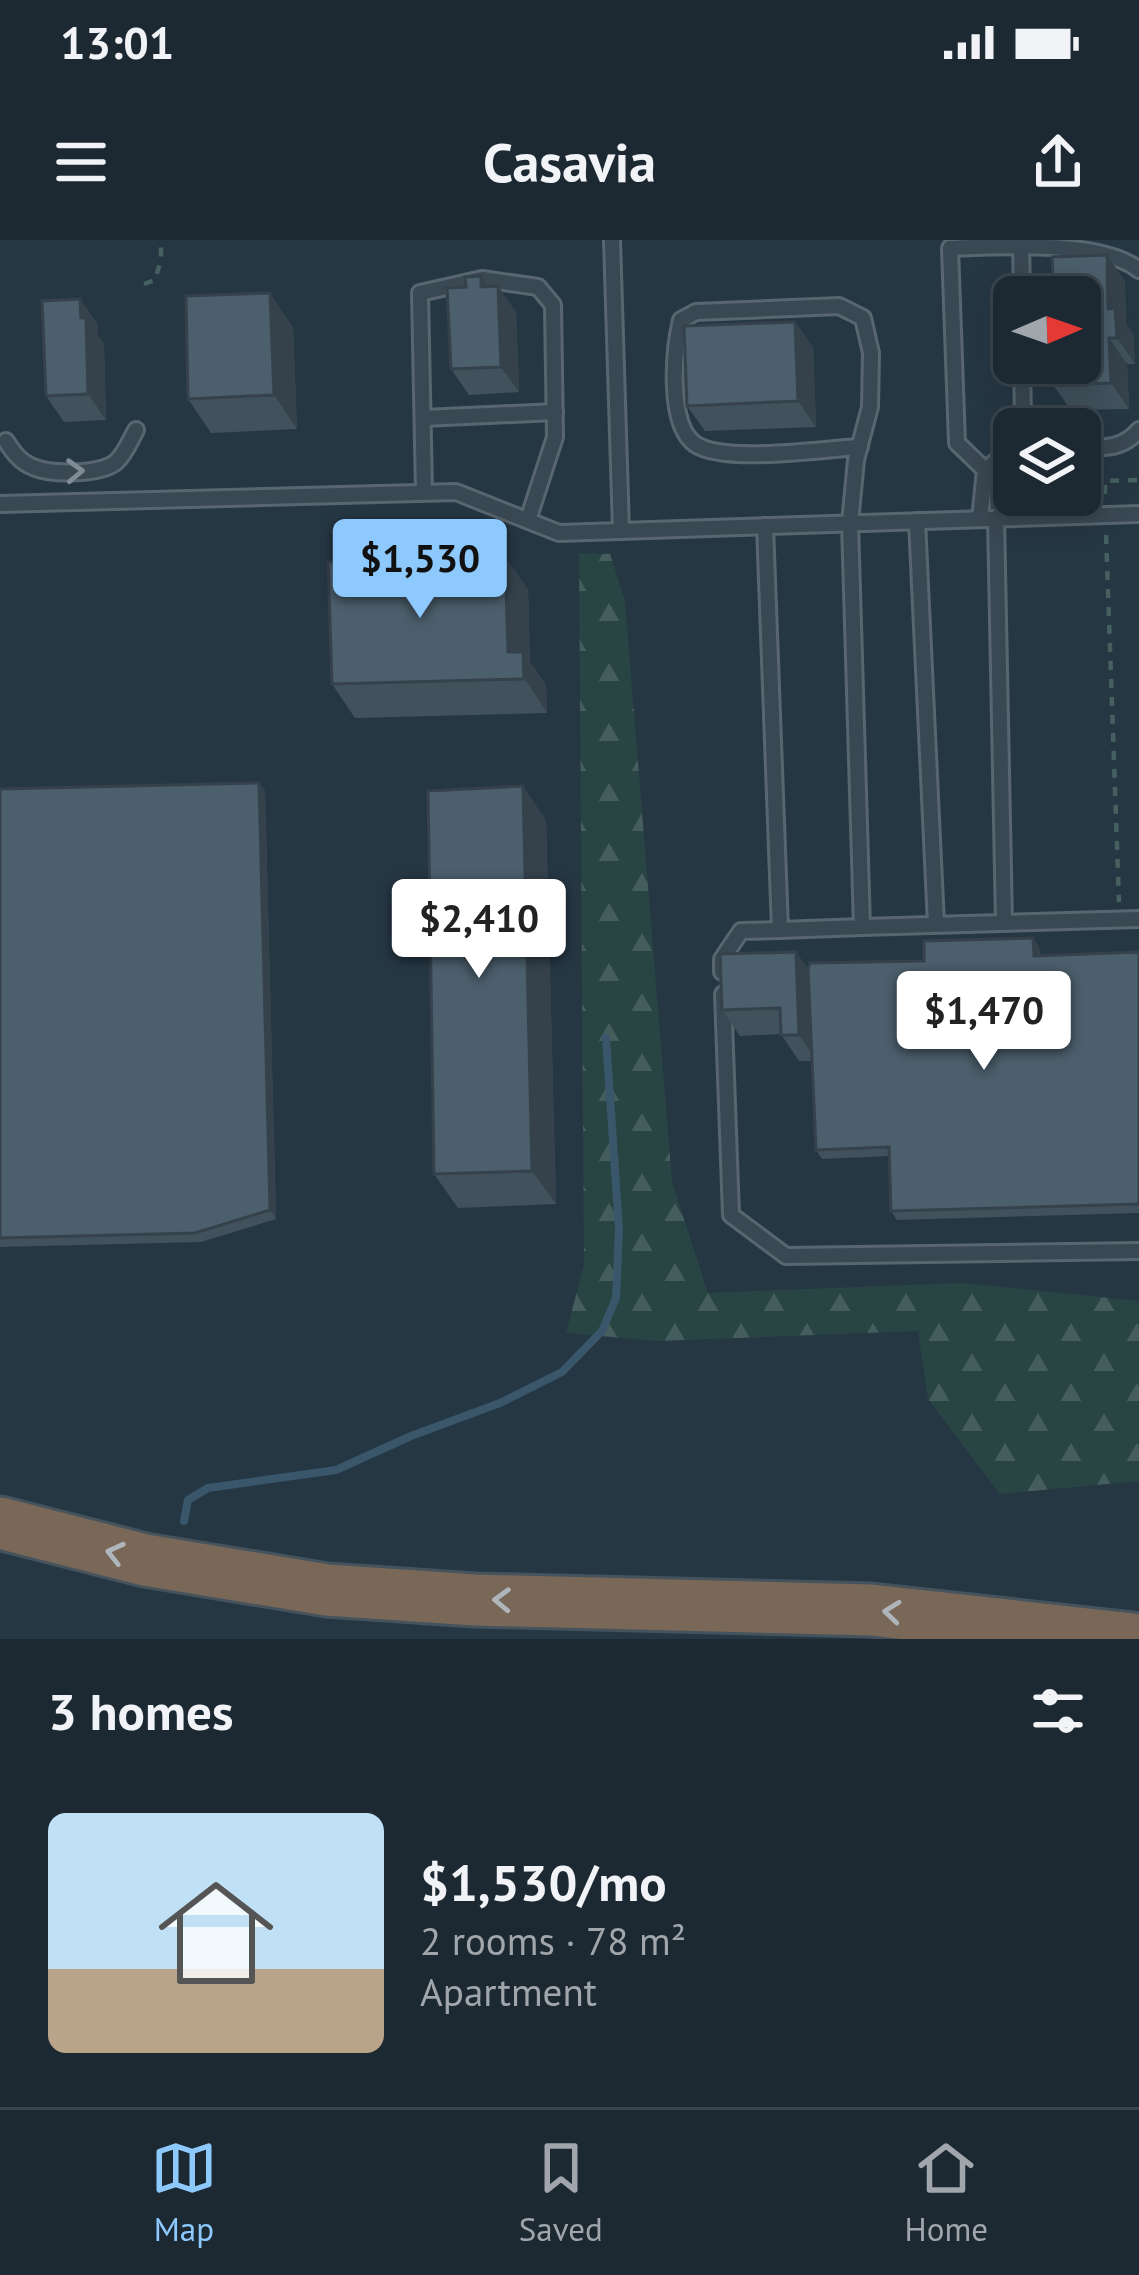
<!DOCTYPE html>
<meta charset="utf-8">
<style>
body{margin:0;font-family:"PT Sans",sans-serif;background:#25313b;color:#f1f3f6;height:100vh;display:flex;flex-direction:column;font-size:45px;white-space:nowrap}
*{box-sizing:border-box;margin:0}
p{font-size:39px;color:#a0a6ac}
.icon{flex:none;width:66px;height:66px;fill:none;stroke:currentColor;stroke-width:2;stroke-linecap:round;stroke-linejoin:round}
.map{position:relative;height:1399px;overflow:hidden}
.details{display:flex;flex-direction:column;background:#1c2933;flex:1}
.details>*{flex:none}
.needle{width:78px;rotate:88deg}
.fabs{position:absolute;left:993px;top:36px;display:grid;gap:24px}
.fabs a{display:grid;place-items:center;width:108px;height:108px;border-radius:18px;background:#1c2933;box-shadow:0 6px 30px #0003,0 0 0 3px #3a454e;font-size:60px}
.price{position:absolute;translate:-50% -102px;padding:0 27px;border-radius:12px;background:#fff;color:#222;font-size:39px;line-height:78px;filter:drop-shadow(0 3px 6px #0008)}
.price::after{content:'';position:absolute;left:50%;top:72px;width:36px;height:27px;margin-left:-18px;background:inherit;clip-path:polygon(0 0,100% 0,50% 100%)}
.price.current{background:#8dc9fc;color:#111}
ul{padding:0;list-style:none}
li{display:flex;align-items:center;gap:36px;height:300px;padding:0 48px}
li span{display:grid;place-items:center;flex:none;width:336px;height:240px;border-radius:18px;color:#555}
li>.icon{margin-inline-start:auto}
span .icon{width:144px;height:144px;fill:#fffc;stroke-width:1}
li b{font-size:51px}
h2{display:flex;justify-content:space-between;align-items:center;height:144px;padding:0 48px;font-size:51px}
.status{display:flex;justify-content:space-between;align-items:center;height:84px;padding:0 60px;background:#1c2933;direction:ltr}
.status svg{height:33px;fill:currentColor}
header{display:flex;justify-content:space-between;align-items:center;height:156px;padding:0 48px;background:#1c2933;font-size:54px;font-weight:700}
.tabs{display:flex;justify-content:space-around;align-items:center;height:168px;border-top:3px solid #3a454e;background:#1c2933;font-size:33px;color:#a0a6ac}
.tabs a{display:grid;justify-items:center;gap:6px}
.tabs .current{color:#8dc9fc}
.map>svg:first-child{display:block}
.forest{fill:url(#forest-firs)}
.lines{fill:none;stroke-linecap:round;stroke-linejoin:round}
.stream{stroke:#39566b;stroke-width:8}
.lane-casing{stroke:#586670;stroke-width:20}
.highway-casing{stroke:#45535d;stroke-width:57}
.path{stroke:#46605f;stroke-width:4.5;stroke-dasharray:9 9;stroke-linecap:butt}
.lane{stroke:#3a4853;stroke-width:14}
.highway{stroke:#796757;stroke-width:51}
.wall{fill:#41525d}
.shaded-wall{fill:#35424c}
.building{fill:#4c5f6c;stroke:#35424c;stroke-width:3}
.oneway{stroke:#7f8c96}
.oneway2{stroke:#aeb5bb}
</style>
<div class="status"><b>13:01</b><svg viewBox="0 0 49 12"><path d="M0 12V9h3v3zM5 12V6h3v6zM10 12V3h3v9zM15 12V0h3v12zM26 1h20v11H26zM47 4h2v5h-2z"/></svg></div>
<header><svg class="icon" aria-label="menu" viewBox="0 0 24 24"><path d="M4 6h16M4 12h16M4 18h16"/></svg>Casavia<svg class="icon" aria-label="share" viewBox="0 0 24 24"><path d="M12 15V3M7 8l5-5 5 5M5 13v7h14v-7"/></svg></header>
<div class="map">
<svg width="1139" height="1399" viewBox="0 0 1139 1399">
<defs>
<pattern id="forest-firs" width="22" height="20" patternUnits="userSpaceOnUse" patternTransform="scale(3)"><rect width="22" height="20" fill="#284443"/><path d="M5 1l3.5 6h-7zM16 11l3.5 6h-7z" fill="#455d5d"/></pattern>
</defs>
<rect width="100%" height="100%" fill="#263744"/>
<path class="forest" d="M579,313L610,314L625,362L672,942L708,1053L962,1043L1139,1061V1241L1000,1254L928,1159L918,1091L657,1101L566,1093L584,1025Z"/>
<g class="lines">
<path class="stream" d="M184,1281L188,1260L208,1248L336,1230L411,1196L500,1163L562,1132L602,1091L616,1058L619,990L606,798"/>
<defs>
<g id="lane">
<path d="M612,0L621,291"/>
<path d="M1021,0L1022,57"/>
<path d="M423,178L555,172"/>
<path d="M1018,189L1023,177L1022,123"/>
<path d="M6,201C13,212 20,222 33,227C51,235 100,235 116,222C125,214 130,201 136,190"/>
<path d="M1080,208C1104,208 1123,209 1139,190"/>
<path d="M985,230L957,203L950,8C999,6 1102,0 1139,30"/>
<path d="M424,252L420,53L482,39L538,47L553,65L555,197L528,280"/>
<path d="M0,264L456,252L559,293L1139,274"/>
<path d="M996,278L1004,683"/>
<path d="M980,279L985,230L1010,210L1014,200"/>
<path d="M917,281L936,684"/>
<path d="M765,286L780,690L862,687L850,283L856,220L870,167L871,113L863,78L839,66L696,72L681,80C674,109 667,184 695,204C724,224 822,209 860,207"/>
<path d="M862,687L1139,679"/>
<path d="M722,732V719L741,691L780,690"/>
<path d="M723,754L731,975L786,1016L1139,1011"/>
</g>
<path id="highway" d="M0,1283L145,1320L327,1350L475,1360L871,1370L1133,1399"/>
</defs>
<use href="#lane" class="lane-casing"/>
<use href="#highway" class="highway-casing"/>
<g class="path">
<path d="M144,44L155,40L161,20V4"/>
<path d="M1105,254V241L1139,240"/>
<path d="M1106,295L1119,662"/>
</g>
<use href="#lane" class="lane"/>
<use href="#highway" class="highway"/>
</g>
<g class="wall">
<path d="M1125,41L1126,84L1133,94L1135,124H1127L1129,169L1071,170L1053,145Z"/>
<path d="M488,46L516,72L519,152L469,155L451,129Z"/>
<path d="M80,59L98,85V96L104,104L106,180L64,182L46,156Z"/>
<path d="M795,82L813,107L816,187L705,191L687,166Z"/>
<path d="M293,87L297,189L211,193L188,159Z"/>
<path d="M505,317L528,350L530,422L546,445L547,473L355,478L332,444Z"/>
<path d="M259,543L265,551L276,979L201,1002L0,1007V549Z"/>
<path d="M546,580L556,964L458,968L434,934Z"/>
<path d="M1039,706L1040,716L1139,712V973L897,980L891,971L889,916L822,919L816,910L812,821H799L781,794L740,796L722,770L808,729L924,721Z"/>
</g>
<g class="shaded-wall">
<path d="M1107,15L1125,41L1126,84L1133,94L1135,124L1117,98L1108,69Z"/>
<path d="M481,36L499,62L498,46L516,72L519,152L501,127L481,47Z"/>
<path d="M270,53L293,87L297,189L274,155Z"/>
<path d="M80,59L98,85V96L104,104L106,180L88,154Z"/>
<path d="M795,82L813,107L816,187L798,161Z"/>
<path d="M1109,98L1127,124L1129,169L1111,143Z"/>
<path d="M505,317L528,350L530,422L546,445L547,473L508,412Z"/>
<path d="M259,543L265,551L276,979L270,970Z"/>
<path d="M523,546L546,580L556,964L532,931Z"/>
<path d="M1033,698L1039,706L1040,725L1034,716Z"/>
<path d="M796,712L814,737L817,821L799,795Z"/>
</g>
<g class="building">
<path d="M1107,15L1108,69L1115,68L1117,98H1109L1111,143L1053,145L1052,123H1080V57H1054L1052,17Z"/>
<path d="M481,36V47L498,46L501,127L451,129L447,48L466,47L465,37Z"/>
<path d="M270,53L274,155L188,159L186,56Z"/>
<path d="M80,59L81,78H86L88,154L46,156L42,61Z"/>
<path d="M795,82L798,161L687,166L684,86Z"/>
<path d="M505,317L508,412H523L524,439L332,444L328,322Z"/>
<path d="M259,543L270,970L195,993L0,998V549Z"/>
<path d="M523,546L532,931L434,934L428,551Z"/>
<path d="M1033,698L1034,716L1139,712V964L891,971L889,907L816,910L808,729L810,723L924,721V701Z"/>
<path d="M796,712L799,795H781L780,768L722,770L720,714Z"/>
</g>
<defs><path id="oneway-chevron" d="M-2-3.5L2.5 0L-2 3.5" fill="none" stroke-width="1.6" stroke-linecap="round" stroke-linejoin="round" transform="scale(3)"/></defs>
<use class="oneway" href="#oneway-chevron" transform="translate(75 231) rotate(-2)"/>
<g class="oneway2">
<use href="#oneway-chevron" transform="translate(115 1313) rotate(-166)"/>
<use href="#oneway-chevron" transform="translate(502 1360) rotate(-178)"/>
<use href="#oneway-chevron" transform="translate(892 1372) rotate(-174)"/>
</g>
</svg>
<div class="fabs">
<a><svg class="needle" viewBox="-14 -14 28 28"><path d="M0-13l5 13h-10z" fill="#e53935"/><path d="M0 13l5-13h-10z" fill="#a0a6ac"/></svg></a>
<a><svg class="icon" aria-label="layers" viewBox="0 0 24 24"><path d="M12 4l9 5-9 5-9-5zM3 14l9 5 9-5"/></svg></a>
</div>
<b class="price current" style="left:420px;top:381px">$1,530</b>
<b class="price" style="left:479px;top:741px">$2,410</b>
<b class="price" style="left:984px;top:833px">$1,470</b>
</div>
<section class="details">
<h2>3 homes<svg class="icon" aria-label="filters" viewBox="0 0 24 24"><path d="M4 7h16M4 17h16"/><circle cx="9" cy="7" r="2"/><circle cx="15" cy="17" r="2"/></svg></h2>
<ul>
<li><span style="background:linear-gradient(#bfe0f5 65%,#b9a48a 0)"><svg class="icon" aria-label="home" viewBox="0 0 24 24"><path d="M3 11l9-7 9 7M6 9v11h12V9"/></svg></span><div><b>$1,530/mo</b><p>2 rooms · 78 m²</p><p>Apartment</p></div></li>
</ul>
</section>
<nav class="tabs">
<a class="current"><svg class="icon" aria-label="map" viewBox="0 0 24 24"><path d="M3 6l6-2 6 2 6-2v14l-6 2-6-2-6 2zM9 4v14M15 6v14"/></svg>Map</a>
<a><svg class="icon" aria-label="saved" viewBox="0 0 24 24"><path d="M7 4h10v16l-5-4-5 4z"/></svg>Saved</a>
<a><svg class="icon" aria-label="home" viewBox="0 0 24 24"><path d="M3 11l9-7 9 7M6 9v11h12V9"/></svg>Home</a>
</nav>
